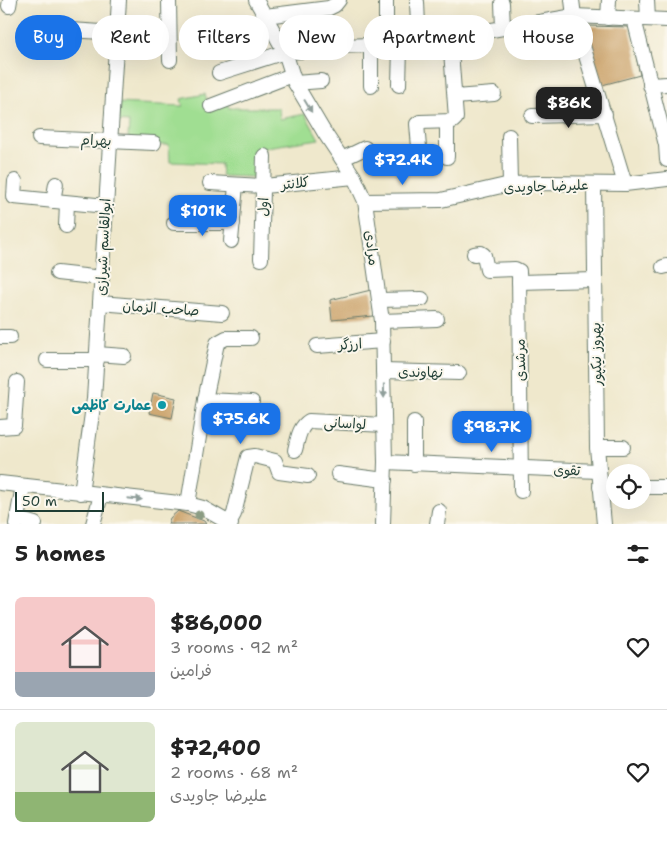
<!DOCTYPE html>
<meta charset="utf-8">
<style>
body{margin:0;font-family:"Shantell Sans","Playpen Sans Arabic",sans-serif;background:#f2f2f2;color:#222;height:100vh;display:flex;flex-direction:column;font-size:19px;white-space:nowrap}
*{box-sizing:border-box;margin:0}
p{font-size:16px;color:#767676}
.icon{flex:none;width:28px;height:28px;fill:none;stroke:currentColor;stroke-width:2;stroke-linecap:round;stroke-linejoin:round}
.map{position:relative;height:524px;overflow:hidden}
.details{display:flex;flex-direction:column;background:#fff;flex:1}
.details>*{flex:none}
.guide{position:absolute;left:15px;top:15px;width:638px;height:45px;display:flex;gap:10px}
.buttons{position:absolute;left:606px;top:464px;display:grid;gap:10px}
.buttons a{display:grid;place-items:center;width:45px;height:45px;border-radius:50%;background:#fff;box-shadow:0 5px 20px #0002;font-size:25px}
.scale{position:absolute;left:15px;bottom:12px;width:89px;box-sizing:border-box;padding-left:5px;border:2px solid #1f3d34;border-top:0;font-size:14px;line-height:18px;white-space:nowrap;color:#1f3d34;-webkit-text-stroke:4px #fbf7ec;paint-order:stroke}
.price{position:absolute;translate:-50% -42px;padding:0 11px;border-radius:10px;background:#1a73e8;color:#fff;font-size:16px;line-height:32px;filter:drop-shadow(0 1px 2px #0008)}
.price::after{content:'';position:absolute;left:50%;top:30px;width:15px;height:11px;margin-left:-8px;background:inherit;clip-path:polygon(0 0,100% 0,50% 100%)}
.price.active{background:#222;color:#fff}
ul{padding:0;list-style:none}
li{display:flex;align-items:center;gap:15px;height:125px;padding:0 15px}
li+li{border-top:1px solid #e0e0e0}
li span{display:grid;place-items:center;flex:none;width:140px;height:100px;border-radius:8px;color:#555}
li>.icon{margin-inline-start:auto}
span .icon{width:60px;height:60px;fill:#fffc;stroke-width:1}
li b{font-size:21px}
h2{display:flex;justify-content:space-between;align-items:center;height:60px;padding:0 15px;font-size:21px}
.chip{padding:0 18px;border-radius:22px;background:#fff;box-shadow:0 5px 20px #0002;font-size:18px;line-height:45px}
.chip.active{background:#1a73e8;color:#fff}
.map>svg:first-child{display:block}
.green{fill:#a0de92;stroke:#608e63}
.building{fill:#c89d62}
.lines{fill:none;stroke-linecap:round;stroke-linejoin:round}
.minor-casing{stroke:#687969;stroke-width:16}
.minor{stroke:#fff;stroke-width:14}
.tree{fill:#8b9c83}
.oneway{fill:#8f9e9a}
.culture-dot{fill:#0f9aa8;stroke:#fbf7ec;stroke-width:2}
.labels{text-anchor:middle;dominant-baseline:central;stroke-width:4;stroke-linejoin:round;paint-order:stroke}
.street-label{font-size:14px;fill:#1f3d34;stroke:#fbf7ec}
.culture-label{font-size:14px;font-weight:bold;fill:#0d838f;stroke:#fbf7ec;text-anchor:end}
</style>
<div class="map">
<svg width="667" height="524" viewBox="0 0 667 524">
<rect width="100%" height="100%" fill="#fbf7ec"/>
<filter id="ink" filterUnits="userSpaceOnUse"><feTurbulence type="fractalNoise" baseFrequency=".02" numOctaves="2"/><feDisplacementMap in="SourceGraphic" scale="10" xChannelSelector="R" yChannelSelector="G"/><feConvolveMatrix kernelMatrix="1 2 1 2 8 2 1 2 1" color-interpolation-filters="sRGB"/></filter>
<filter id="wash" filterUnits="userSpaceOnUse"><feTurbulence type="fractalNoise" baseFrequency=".0096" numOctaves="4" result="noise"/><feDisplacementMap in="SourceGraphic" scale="20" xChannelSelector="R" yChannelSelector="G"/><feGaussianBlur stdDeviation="1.12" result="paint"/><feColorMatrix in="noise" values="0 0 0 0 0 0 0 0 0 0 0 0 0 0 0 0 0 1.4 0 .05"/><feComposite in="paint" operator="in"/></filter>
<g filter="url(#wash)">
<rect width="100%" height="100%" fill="#efe8cc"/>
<path class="green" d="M205,94L209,108L226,101L229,108H279L280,119L305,114L319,139L260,148V165H255L254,177L222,176L221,164L170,162L169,145H156L128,138L129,122L115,121L117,103L183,106L181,99Z"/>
<g id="blocks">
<g class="building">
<path d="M583,26L630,27L640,75L602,85Z"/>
<path d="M371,290L374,316L332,320L330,300Z"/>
<path d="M153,393L176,398L172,418L149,413Z"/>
<path d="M178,511L204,521L206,524H168L170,518Z"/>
</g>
</g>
</g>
<g filter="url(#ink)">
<use href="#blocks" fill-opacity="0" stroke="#687969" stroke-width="1"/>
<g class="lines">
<defs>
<g id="minor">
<path d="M169,0L170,60"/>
<path d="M256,0L285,52L295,83L324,132L354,177L365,201L382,321L385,462L383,524"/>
<path d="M572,0L574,16L625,184"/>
<path d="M647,0L648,19"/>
<path d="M417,2L419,48"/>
<path d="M502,3L503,28"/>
<path d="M9,6L10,0"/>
<path d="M265,16L329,8L335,5L339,0"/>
<path d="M608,18L609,0"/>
<path d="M634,19L666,145L667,160"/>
<path d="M71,30L116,33"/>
<path d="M386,46V0"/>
<path d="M219,73L285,52L303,51L340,46L371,45L451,51C461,47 465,38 474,33L574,16L667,20"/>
<path d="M295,83L321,81"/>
<path d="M399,85L400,47"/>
<path d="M650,85L667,84"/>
<path d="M371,86V45"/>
<path d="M455,97L494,94"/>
<path d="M211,106L292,75"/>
<path d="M532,116L605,114"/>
<path d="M447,122V157"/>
<path d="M509,136L510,184"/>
<path d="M39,138L154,143"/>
<path d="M342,159L365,148"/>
<path d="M420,159L417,124L420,122L453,121L456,118L451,51"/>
<path d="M15,181L14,197L106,206"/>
<path d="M210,183L264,186L354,177"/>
<path d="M594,184L597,447L604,524"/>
<path d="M53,201L56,184"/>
<path d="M365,201L441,200L510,184L542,183L625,184L667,179"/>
<path d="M174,223H233"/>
<path d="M66,226L67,203"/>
<path d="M231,241L236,185"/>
<path d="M474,254L481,253L484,255L487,270L515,269L519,271L521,491"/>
<path d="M261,259L264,156"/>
<path d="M663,267L667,266"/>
<path d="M57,273L102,278"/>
<path d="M519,282L595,280"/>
<path d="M379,300L422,299"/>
<path d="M100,303L222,313"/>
<path d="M382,321L437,319"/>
<path d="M0,337H10"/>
<path d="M317,346L383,341"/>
<path d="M97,354L124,356"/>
<path d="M47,360H97"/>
<path d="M383,371L459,373"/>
<path d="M205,400L252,402"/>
<path d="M0,427L14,426L17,382"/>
<path d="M597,447H623"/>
<path d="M295,450C298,439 299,427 309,421L384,425"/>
<path d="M385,462L598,471"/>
<path d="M414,464V422"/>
<path d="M338,474L385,480"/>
<path d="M0,483L188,504L203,508L231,524"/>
<path d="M600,487H615"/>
<path d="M642,487H667"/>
<path d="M81,493L94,399L119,0"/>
<path d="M188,504L205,400L217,343L226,338H251"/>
<path d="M17,519L35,524"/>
<path d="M229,523L234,514L248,457L255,456L275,461L279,472L308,476"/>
<path d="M16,524L23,486"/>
<path d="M93,524L101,495"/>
<path d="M437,524L439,511"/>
</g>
</defs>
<use href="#minor" class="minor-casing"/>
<use href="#minor" class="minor"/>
</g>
<circle class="tree" cx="199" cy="515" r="4.5"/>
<defs><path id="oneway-solid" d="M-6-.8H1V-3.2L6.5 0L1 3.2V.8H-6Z" transform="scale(1.25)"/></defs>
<g class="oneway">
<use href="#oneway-solid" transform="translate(308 106) rotate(59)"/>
<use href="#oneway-solid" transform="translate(384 391) rotate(89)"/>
<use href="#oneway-solid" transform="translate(135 499) rotate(6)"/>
</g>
</g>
<circle class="culture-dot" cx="162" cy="405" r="5"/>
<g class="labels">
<g class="street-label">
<text transform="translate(96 140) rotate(2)">بهرام</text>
<text transform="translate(295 183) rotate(-6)">کلانتر</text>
<text transform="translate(546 186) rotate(-2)">علیرضا جاویدی</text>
<text transform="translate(263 207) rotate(-88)">اول</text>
<text transform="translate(103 247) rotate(-87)">ابوالقاسم شیرازی</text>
<text transform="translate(372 248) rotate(83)">مرادی</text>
<text transform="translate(161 308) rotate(4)">صاحب الزمان</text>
<text transform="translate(350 344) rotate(-4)">ارزگر</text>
<text transform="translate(596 354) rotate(-91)">بهروز نیکپور</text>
<text transform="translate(520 360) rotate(-91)">مرشدی</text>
<text transform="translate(421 372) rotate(1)">نهاوندی</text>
<text transform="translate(345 423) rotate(3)">لواسانی</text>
<text transform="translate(567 470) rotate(2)">تقوی</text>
</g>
<g class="culture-label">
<text x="152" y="405">عمارت کاظمی</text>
</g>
</g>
</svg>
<div class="buttons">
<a><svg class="icon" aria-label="locate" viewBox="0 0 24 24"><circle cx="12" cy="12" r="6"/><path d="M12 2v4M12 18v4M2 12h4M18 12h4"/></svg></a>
</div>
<div class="scale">50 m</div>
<b class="price active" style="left:569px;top:129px">$86K</b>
<b class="price" style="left:403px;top:186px">$72.4K</b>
<b class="price" style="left:203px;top:237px">$101K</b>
<b class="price" style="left:241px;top:445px">$75.6K</b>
<b class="price" style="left:492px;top:453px">$98.7K</b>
<div class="guide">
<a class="chip active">Buy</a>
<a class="chip">Rent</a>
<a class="chip">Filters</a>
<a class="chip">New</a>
<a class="chip">Apartment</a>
<a class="chip">House</a>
</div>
</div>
<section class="details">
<h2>5 homes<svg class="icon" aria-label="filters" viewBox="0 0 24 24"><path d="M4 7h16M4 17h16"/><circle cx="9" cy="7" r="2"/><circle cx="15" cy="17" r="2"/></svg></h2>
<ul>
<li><span style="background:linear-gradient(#f6c9c9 75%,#9aa5b1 0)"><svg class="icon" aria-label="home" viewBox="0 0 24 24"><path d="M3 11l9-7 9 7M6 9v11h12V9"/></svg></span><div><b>$86,000</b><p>3 rooms · 92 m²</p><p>فرامین</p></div><svg class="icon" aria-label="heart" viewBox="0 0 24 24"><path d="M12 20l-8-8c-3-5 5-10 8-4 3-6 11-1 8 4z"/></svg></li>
<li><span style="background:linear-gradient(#dfe7d0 70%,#8fb573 0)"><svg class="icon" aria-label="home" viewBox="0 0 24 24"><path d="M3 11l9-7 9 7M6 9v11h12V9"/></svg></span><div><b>$72,400</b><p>2 rooms · 68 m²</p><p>علیرضا جاویدی</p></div><svg class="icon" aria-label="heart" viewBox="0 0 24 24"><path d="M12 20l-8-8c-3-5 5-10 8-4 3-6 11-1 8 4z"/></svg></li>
</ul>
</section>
